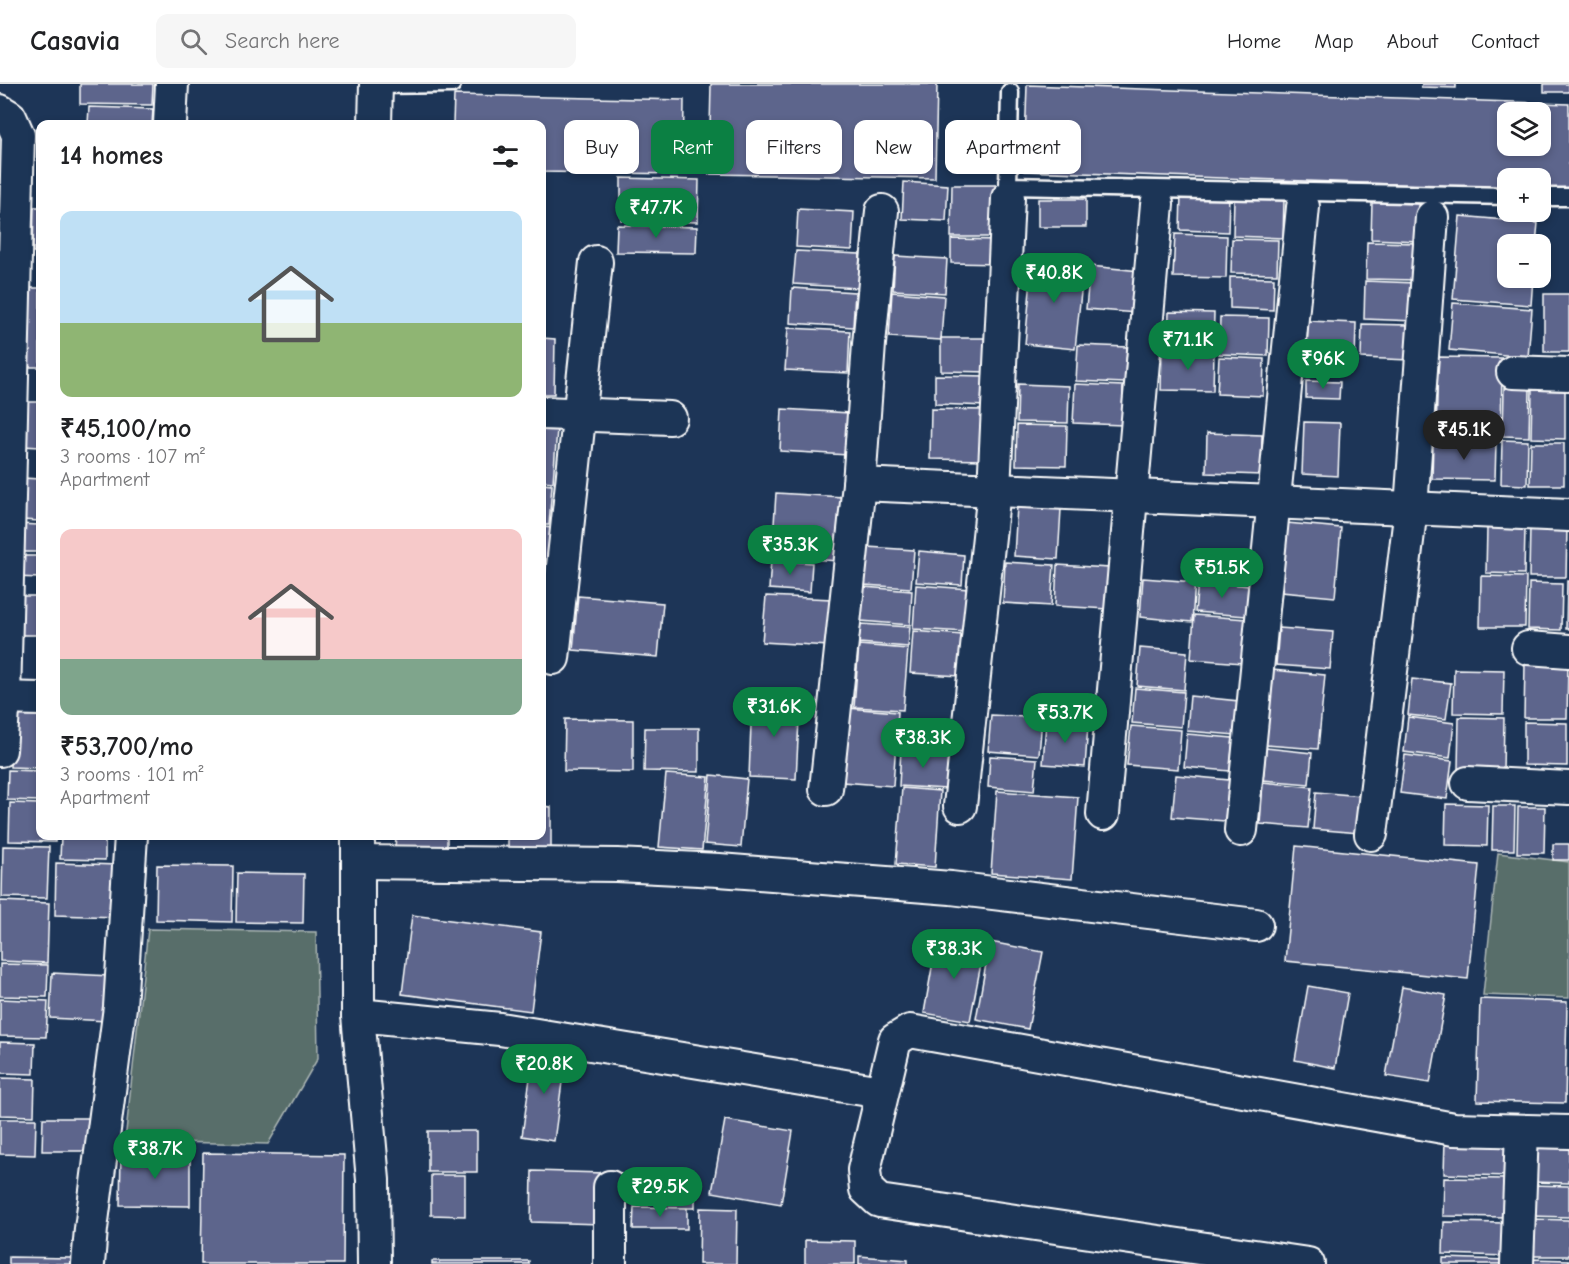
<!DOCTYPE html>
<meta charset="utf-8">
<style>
body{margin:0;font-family:"Comic Neue",sans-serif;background:#f6f6f6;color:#202124;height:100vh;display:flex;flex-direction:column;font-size:22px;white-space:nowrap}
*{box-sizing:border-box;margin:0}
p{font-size:20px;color:#757577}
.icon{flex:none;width:33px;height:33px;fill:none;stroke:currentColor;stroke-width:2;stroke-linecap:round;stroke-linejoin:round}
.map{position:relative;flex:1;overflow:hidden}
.drawer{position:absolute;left:36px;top:36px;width:510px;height:720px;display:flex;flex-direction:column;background:#fff;border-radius:12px;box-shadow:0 3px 9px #0003}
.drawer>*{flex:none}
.hud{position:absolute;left:564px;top:36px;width:570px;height:54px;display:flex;gap:12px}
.tools{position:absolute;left:1497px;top:18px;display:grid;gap:12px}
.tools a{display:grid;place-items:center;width:54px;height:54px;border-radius:12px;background:#fff;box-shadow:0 3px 9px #0003;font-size:30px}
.price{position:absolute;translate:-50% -51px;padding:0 14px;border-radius:21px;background:#0b8043;color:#fff;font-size:20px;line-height:39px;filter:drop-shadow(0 2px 3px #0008)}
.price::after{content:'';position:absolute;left:50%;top:36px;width:18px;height:14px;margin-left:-9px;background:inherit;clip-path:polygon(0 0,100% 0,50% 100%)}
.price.on{background:#222;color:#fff}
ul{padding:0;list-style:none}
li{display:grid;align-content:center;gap:12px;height:318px;padding:0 24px}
li span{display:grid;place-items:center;height:186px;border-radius:12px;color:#555}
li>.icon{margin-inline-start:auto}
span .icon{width:108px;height:108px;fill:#fffc;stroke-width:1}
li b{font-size:26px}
h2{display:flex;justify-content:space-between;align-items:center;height:72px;padding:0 24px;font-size:26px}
.tag{padding:0 21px;border-radius:12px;background:#fff;box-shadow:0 3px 9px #0003;font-size:21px;line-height:54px}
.tag.on{background:#0b8043;color:#fff}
header{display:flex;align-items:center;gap:36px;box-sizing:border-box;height:84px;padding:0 30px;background:#fff;border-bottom:2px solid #e0e0e0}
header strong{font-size:28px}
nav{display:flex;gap:33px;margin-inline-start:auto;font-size:21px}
.search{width:420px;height:54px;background:#f6f6f6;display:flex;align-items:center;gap:15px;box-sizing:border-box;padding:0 21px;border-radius:12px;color:#757577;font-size:22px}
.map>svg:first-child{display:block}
.green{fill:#586e6a;stroke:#acb6b4;stroke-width:1.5}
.building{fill:#5d658c;stroke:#fff;stroke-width:1.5;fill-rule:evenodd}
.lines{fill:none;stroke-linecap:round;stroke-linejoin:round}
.lane-casing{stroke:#fff;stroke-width:21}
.street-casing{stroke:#fff;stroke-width:36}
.lane{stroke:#1d3557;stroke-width:16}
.street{stroke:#1d3557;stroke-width:32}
</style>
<header>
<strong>Casavia</strong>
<div class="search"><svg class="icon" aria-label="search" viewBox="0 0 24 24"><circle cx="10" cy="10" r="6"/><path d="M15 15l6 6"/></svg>Search here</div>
<nav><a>Home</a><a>Map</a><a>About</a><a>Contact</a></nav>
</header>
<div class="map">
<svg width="1569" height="1180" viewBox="0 0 1569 1180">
<rect width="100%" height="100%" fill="#1d3557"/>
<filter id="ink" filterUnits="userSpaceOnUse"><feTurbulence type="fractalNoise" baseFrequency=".0167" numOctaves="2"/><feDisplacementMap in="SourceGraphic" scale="12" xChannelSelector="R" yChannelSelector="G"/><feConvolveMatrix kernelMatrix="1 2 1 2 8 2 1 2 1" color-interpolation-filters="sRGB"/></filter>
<g filter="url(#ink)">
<g class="green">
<path d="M1498,769L1569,778V914L1483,911Z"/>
<path d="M148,845L316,848L318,974L268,1060L125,1057Z"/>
</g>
<g class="building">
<path d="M80,0H153L152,21L80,20Z"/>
<path d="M711,0H937L935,94L709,90Z"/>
<path d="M1422,0H1456V4L1421,3Z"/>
<rect x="1544" y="0" width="25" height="8"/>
<path d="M1027,1L1569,20V107L1540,106V94H1508V104L1024,87ZM1508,28H1540V62H1508Z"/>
<path d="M454,11L684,16L683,90L542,88V40H453Z"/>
<path d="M89,23L153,25L152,40H88Z"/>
<path d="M621,94L699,96L698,138L621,136Z"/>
<path d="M904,98L948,101L946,137L902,135Z"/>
<path d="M952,101H1001L1000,153H951Z"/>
<path d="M1181,109L1229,111L1228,148L1180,146Z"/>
<path d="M1234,114L1284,115L1283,154L1233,152Z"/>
<rect x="1038" y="115" width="48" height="28"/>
<path d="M1372,118L1420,120L1419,157L1371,155Z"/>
<path d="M34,123H40V168H33Z"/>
<path d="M798,125L854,128L852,166L796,163Z"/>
<path d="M1460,132L1538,139L1536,160H1508V194H1533L1531,221L1453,215Z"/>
<path d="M617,141L697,143L696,169L616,168Z"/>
<path d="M1175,150L1227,152L1226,194L1173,193Z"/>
<path d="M951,155L1000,156L999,180L951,179Z"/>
<path d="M1232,155L1278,156L1277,190L1231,189Z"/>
<path d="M1367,158L1419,159L1417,196L1366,195Z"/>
<path d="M796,167L860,170L858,204L793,200Z"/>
<path d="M895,172L947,175L945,209L893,206Z"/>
<path d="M1033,174L1084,180L1075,265L1025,260Z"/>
<path d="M1090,182L1140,187L1137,229L1086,225Z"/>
<path d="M1230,193L1274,194L1273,226L1230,224Z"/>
<path d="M1365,197L1416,199L1415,237L1364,235Z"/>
<path d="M29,204H40V283H27Z"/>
<path d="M792,204L855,208L853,243L790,239Z"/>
<path d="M892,208L944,212L941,256L889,253Z"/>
<rect x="1544" y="210" width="25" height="58"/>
<path d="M1453,219L1532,225L1528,273L1449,266Z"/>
<path d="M1169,228L1214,229L1213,264L1168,262Z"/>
<path d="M1220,233L1269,234L1268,272L1219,270Z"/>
<path d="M1308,237L1356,239L1355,276L1307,275Z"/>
<path d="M1362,240L1410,241L1409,276L1361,274Z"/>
<path d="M788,244L850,247L848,289L785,286Z"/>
<path d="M542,254L555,255L554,310H542Z"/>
<path d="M941,254H991L990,288L941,287Z"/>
<path d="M1078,261L1127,263L1125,299L1076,297Z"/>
<path d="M1162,266L1214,267L1213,307L1161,306Z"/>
<path d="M1219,273L1264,275L1263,312L1217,310Z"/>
<path d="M1438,273L1502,274L1501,358L1436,357Z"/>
<path d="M935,291L988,292L987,322L935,320Z"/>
<path d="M1306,297L1340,298L1339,315L1306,314Z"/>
<path d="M1018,300L1069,302L1068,339L1017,338Z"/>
<path d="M1075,300L1123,302L1122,341L1073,339Z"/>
<path d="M1504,304H1530L1529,353L1503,352Z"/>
<path d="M1532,306L1565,307V355L1531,354Z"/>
<path d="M23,318H40V363L22,362Z"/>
<path d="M782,325L850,329L848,371L780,367Z"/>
<path d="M931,325L984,326L983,376L930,375Z"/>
<path d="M1304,338L1340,339L1338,392L1302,390Z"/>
<path d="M1017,341L1067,342L1066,382L1016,381Z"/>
<path d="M542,343L557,345L553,398L542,397Z"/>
<path d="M1207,349L1262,351L1261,391L1206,389Z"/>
<path d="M1502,356L1528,357L1527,401L1501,400Z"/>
<path d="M1433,359H1496L1495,396L1432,395Z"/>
<path d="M1531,359H1564V401H1530Z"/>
<path d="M22,394L40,395V437L21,436Z"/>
<path d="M542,400L552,401L549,441H542Z"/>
<path d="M776,409L843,413L838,477L772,472Z"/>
<path d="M1017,422L1061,425L1058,475L1014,472Z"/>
<path d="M1287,439L1341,444L1335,513L1281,508Z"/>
<path d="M16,440L40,441V468H16Z"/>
<path d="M1530,441L1567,442L1566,493H1529Z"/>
<path d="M542,443L554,444L550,500H542Z"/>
<path d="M1487,444H1525L1524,490L1486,489Z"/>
<path d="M867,463L914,466L911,504L864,501Z"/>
<path d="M919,467L964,471L962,501L916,498Z"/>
<path d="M15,472H40V494L15,493Z"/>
<path d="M771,476L812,479L810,508L769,505Z"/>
<path d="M1005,478L1054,481L1051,522L1003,519Z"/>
<path d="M1057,481L1110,484L1108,525L1055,522Z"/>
<path d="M1481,492L1526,493L1525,543H1480Z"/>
<path d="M1143,494L1195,498L1192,538L1140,533Z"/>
<path d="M1198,497L1249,502L1246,532L1195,528Z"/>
<path d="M1567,497H1569V545H1566Z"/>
<path d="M1529,499L1562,500L1561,546L1528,545Z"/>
<path d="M916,501L969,505L967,548L913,545Z"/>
<path d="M864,503L912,507L910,541L861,537Z"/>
<rect x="19" y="512" width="21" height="39"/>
<path d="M578,512L663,519L658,573L573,566Z"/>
<path d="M766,512L832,515L829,562L762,558Z"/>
<path d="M1194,531L1246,535L1242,579L1191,575Z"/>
<path d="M860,540L910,543L908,563L859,559Z"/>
<path d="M1279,544L1333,548L1330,585L1276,581Z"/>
<path d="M913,547L963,551L960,592L910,589Z"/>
<path d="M859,561L908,565L903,626L854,623Z"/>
<path d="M1140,564L1187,568L1184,606L1137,602Z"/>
<path d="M1525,579L1568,580L1567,634H1524Z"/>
<path d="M1454,585L1504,586L1503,630L1453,629Z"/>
<path d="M1272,586L1325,591L1318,665L1266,661Z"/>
<path d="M1412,595L1451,599L1446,635L1408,631Z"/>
<path d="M1135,604L1184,608L1181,643L1132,639Z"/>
<path d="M1190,612L1239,617L1236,651L1187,647Z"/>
<path d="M752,614L800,616L796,695L749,693Z"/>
<path d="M847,624L898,628L893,702L842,698Z"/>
<path d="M12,627L40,628V684L10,683Z"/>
<path d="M991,631L1042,634L1039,671L988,667Z"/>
<path d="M1408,633L1454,639L1450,674L1404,668Z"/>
<path d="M1459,633L1504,634L1503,687L1458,685Z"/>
<path d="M565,635L633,636V688L564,687Z"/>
<path d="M1046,637L1088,641L1085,683L1043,680Z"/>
<path d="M1524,638L1567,639V682L1524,681Z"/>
<path d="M1131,642L1181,646L1178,685L1127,681Z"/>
<path d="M645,644H699V688L644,687Z"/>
<path d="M1187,650L1233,654L1230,687L1184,683Z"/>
<path d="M1266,664L1312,669L1309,700L1263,696Z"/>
<path d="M901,665L948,669L946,705L899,702Z"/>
<path d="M1405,671L1452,677L1447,715L1400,709Z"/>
<path d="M990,672L1037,675L1034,707L988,703Z"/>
<path d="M8,686L40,687V717L7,716Z"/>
<path d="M666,690L709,693L702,766L659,763Z"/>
<path d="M711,691L747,695L741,763L705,760Z"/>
<path d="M1176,691L1229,696L1225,737L1172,733Z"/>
<path d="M1263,698L1312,703L1308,744L1260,740Z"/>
<path d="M902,704L940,707L935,783L896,780Z"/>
<path d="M997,707L1078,713L1072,795L991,789Z"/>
<path d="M1316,708L1362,712L1359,749L1313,745Z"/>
<path d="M10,719L40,720V752H55V758L9,757Z"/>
<path d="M1446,720L1488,721L1487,762L1445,761Z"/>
<path d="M542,722L551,723V764L508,763V752H542Z"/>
<path d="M1493,722H1515L1514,766H1492Z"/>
<path d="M1518,723H1545L1544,769H1517Z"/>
<path d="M61,752H105V776L60,775Z"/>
<path d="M396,752H447V765H395Z"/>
<rect x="1553" y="760" width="16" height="16"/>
<path d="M3,762L49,763L47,814L2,813Z"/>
<path d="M1296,762L1479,781L1468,895L1285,877Z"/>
<path d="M56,779L118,781L117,833L55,831Z"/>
<path d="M157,781L233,782L232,838L156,836Z"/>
<path d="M237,789L304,790L303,839L236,838Z"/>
<path d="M0,817L49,819L47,879L0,877Z"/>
<path d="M412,831L541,848L531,927L402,910Z"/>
<path d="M937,855L984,864L970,937L924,929Z"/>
<path d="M990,858L1043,868L1028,945L976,935Z"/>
<path d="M0,880L48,881L47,913L0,912Z"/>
<path d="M52,889L110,892L107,937L50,934Z"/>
<path d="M1308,902L1348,909L1335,984L1295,976Z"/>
<path d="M1402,903L1446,911L1430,999L1386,992Z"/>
<path d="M0,915L48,917L46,953L0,952Z"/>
<path d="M1480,915L1567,918L1565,1019L1477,1017Z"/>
<path d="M0,958L35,959L34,990L0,989Z"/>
<path d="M534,965L566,969L554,1057L522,1052Z"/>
<path d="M0,994L35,995L34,1032L0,1031Z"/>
<path d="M43,1034H93V1067H42Z"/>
<path d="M0,1035H36L35,1071L0,1070Z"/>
<path d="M725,1036L793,1047L781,1120L712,1108Z"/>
<rect x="428" y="1047" width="49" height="41"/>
<path d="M1445,1056L1508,1057L1507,1092L1444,1090Z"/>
<path d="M1532,1062L1569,1063V1099L1531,1098Z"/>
<path d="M121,1069L190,1070V1122L120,1121Z"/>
<path d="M203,1069L344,1071L343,1180H201Z"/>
<path d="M532,1087L604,1089L602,1140L531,1138Z"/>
<path d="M431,1091H465V1132L431,1131Z"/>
<path d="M1444,1094L1507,1095L1506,1133L1443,1132Z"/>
<path d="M1531,1101L1569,1102V1133L1530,1132Z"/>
<rect x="665" y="1104" width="30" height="20"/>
<path d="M634,1123L687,1124V1145H633Z"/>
<path d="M700,1124L737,1125L736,1180H699Z"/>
<path d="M1530,1135L1569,1136V1172H1530Z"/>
<path d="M1444,1138L1507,1139L1506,1172L1443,1170Z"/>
<path d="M805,1156L855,1157V1180H805Z"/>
<path d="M859,1172L908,1176V1180H859Z"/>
<path d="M9,1173L71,1174V1180H9Z"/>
<path d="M1443,1174L1505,1176V1180H1443Z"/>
<path d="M1529,1175L1569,1176V1180H1528Z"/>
<rect x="432" y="1177" width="97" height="3"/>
</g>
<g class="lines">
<defs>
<g id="lane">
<path d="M376,1L452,0"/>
<path d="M1010,8L1008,102L1508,112"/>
<path d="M1540,113H1569"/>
</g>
<g id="street">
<path d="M0,27L10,33L18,51L4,614L0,666"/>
<path d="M170,40L172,0"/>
<path d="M375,40L376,0"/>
<path d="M1513,288L1569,290"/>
<path d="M542,329L670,334"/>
<path d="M859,400L1569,431"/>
<path d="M1528,564L1569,567"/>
<path d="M553,574L596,178"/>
<path d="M0,614L40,615"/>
<path d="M1468,699L1569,704"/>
<path d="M826,705L859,400L869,260L882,127"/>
<path d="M960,722L994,406L1008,114"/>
<path d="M1103,730L1157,120"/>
<path d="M1241,746L1303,123"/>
<path d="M1371,750L1411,424L1432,133"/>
<path d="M358,752V931L373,1096L374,1180"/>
<path d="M359,778L617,781L719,786L951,804L1256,841"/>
<path d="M358,931L500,945L881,1008"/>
<path d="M88,1180L91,1145L120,923L131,752"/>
<path d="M610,1180V1103"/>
<path d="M1308,1180L879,1117L866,1105L864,1086L895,956L910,947L1454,1045L1569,1048"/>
<path d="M1517,1180L1522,1047"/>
</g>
</defs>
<use href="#lane" class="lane-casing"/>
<use href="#street" class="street-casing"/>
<use href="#lane" class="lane"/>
<use href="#street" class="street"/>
</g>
</g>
</svg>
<div class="tools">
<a><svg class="icon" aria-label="layers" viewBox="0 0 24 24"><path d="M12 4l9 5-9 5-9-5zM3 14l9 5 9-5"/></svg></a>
<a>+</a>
<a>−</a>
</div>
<b class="price" style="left:656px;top:155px">₹47.7K</b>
<b class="price" style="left:1054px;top:220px">₹40.8K</b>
<b class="price" style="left:1188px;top:287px">₹71.1K</b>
<b class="price" style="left:1323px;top:306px">₹96K</b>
<b class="price on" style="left:1464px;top:377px">₹45.1K</b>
<b class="price" style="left:790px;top:492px">₹35.3K</b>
<b class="price" style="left:1222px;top:515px">₹51.5K</b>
<b class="price" style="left:774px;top:654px">₹31.6K</b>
<b class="price" style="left:1065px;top:660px">₹53.7K</b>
<b class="price" style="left:923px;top:685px">₹38.3K</b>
<b class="price" style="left:954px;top:896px">₹38.3K</b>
<b class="price" style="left:544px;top:1011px">₹20.8K</b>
<b class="price" style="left:155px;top:1096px">₹38.7K</b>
<b class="price" style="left:660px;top:1134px">₹29.5K</b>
<div class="hud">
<a class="tag">Buy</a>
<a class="tag on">Rent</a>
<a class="tag">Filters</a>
<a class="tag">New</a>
<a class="tag">Apartment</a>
</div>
<section class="drawer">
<h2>14 homes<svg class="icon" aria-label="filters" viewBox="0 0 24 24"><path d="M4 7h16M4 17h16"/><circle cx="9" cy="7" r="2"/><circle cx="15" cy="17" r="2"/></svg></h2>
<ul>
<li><span style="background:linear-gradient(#bfe0f5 60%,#8fb573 0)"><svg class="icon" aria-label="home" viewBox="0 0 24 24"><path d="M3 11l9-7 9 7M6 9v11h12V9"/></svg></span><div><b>₹45,100/mo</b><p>3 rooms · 107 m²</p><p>Apartment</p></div></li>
<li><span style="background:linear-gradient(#f6c9c9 70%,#7fa58c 0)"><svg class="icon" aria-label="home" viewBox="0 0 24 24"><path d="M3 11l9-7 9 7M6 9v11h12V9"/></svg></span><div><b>₹53,700/mo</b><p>3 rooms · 101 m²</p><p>Apartment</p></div></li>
</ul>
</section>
</div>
